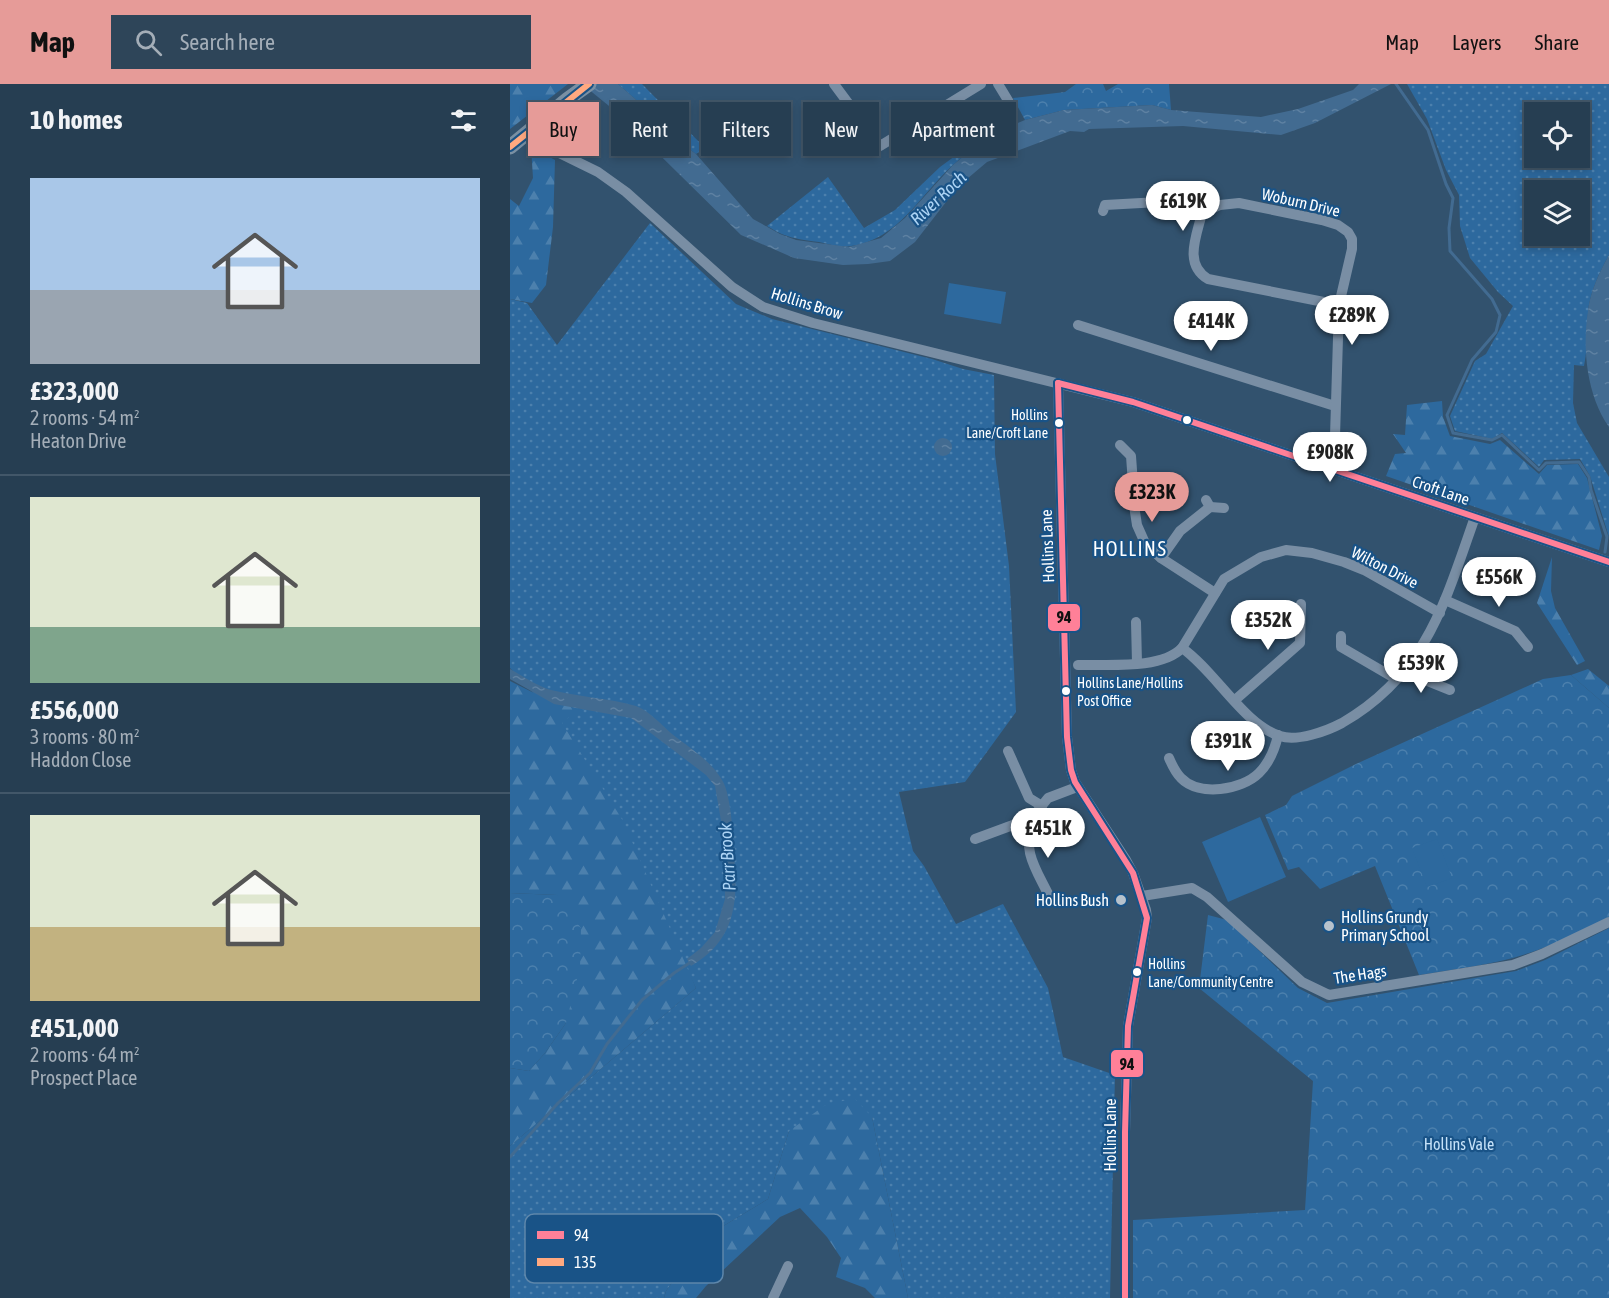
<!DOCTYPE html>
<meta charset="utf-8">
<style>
body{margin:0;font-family:"Asap Condensed",sans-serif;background:#2e4559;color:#f1f3f6;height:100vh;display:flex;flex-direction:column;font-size:22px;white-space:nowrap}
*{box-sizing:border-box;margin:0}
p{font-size:20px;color:#a4aeb8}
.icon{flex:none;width:33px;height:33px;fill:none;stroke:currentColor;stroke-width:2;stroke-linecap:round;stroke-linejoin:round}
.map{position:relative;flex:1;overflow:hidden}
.side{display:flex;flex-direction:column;background:#263e52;width:510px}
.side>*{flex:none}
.hud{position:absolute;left:18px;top:18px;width:570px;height:54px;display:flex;gap:12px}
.fabs{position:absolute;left:1014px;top:18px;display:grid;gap:12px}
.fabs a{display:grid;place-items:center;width:66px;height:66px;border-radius:0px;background:#263e52;box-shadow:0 3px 9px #0003,0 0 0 2px #425769;font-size:30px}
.price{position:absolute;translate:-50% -51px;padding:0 14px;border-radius:21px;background:#fff;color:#222;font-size:20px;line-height:39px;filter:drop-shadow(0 2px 3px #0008)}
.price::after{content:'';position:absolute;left:50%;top:36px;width:18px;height:14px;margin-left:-9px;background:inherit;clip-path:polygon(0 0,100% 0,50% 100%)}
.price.selected{background:#e69b98;color:#111}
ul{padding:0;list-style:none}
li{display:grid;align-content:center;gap:12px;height:318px;padding:0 30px}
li+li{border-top:2px solid #425769}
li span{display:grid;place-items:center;height:186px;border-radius:0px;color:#555}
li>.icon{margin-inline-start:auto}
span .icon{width:108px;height:108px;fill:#fffc;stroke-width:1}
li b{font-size:26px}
h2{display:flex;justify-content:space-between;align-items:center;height:72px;padding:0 30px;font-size:26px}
.pill{padding:0 21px;border-radius:0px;background:#263e52;box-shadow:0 3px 9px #0003,0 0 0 2px #425769;font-size:21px;line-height:54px}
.pill.selected{background:#e69b98;color:#111}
header{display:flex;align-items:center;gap:36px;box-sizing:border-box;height:84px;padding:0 30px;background:#e69b98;color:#111}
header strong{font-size:28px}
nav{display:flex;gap:33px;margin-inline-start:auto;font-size:21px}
.search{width:420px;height:54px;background:#2e4559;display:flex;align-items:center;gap:15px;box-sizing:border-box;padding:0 21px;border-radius:0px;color:#a4aeb8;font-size:22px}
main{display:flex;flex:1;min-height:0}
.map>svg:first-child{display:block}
.grass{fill:url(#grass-dots);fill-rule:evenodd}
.forest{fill:url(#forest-firs)}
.park{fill:url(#park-crowns)}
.pitch{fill:#2d699e}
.water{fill:url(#water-ripples)}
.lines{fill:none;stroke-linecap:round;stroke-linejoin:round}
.stream{stroke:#426b91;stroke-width:3}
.minor{stroke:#798ea4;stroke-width:10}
.highway{stroke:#7a90a3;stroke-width:15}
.bus-1-casing{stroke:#195387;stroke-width:10}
.bus-2-casing{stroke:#195387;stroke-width:10}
.bus-1{stroke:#ff8098;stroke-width:6}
.bus-2{stroke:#ffa980;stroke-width:6}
.bus-dot{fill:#fff;stroke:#195387;stroke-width:2}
.poi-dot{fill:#b7c2cc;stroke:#195387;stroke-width:2}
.labels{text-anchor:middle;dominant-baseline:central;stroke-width:4.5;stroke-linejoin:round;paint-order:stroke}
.bus-label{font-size:14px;fill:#fff;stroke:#195387;text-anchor:start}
.street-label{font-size:16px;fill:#fff;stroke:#195387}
.poi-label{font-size:16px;fill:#fff;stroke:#195387;text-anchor:end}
.park-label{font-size:16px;fill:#c6e2f9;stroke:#195387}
.water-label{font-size:18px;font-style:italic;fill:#acd3f4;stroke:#195387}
.quarter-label{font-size:20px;letter-spacing:1.5px;fill:#fff;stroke:#195387}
.key{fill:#195387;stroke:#5e87ab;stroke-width:1.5}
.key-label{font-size:16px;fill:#fff}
.line-badge{stroke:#195387;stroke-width:2}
.pale-badge-label{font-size:16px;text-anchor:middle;font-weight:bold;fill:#111}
</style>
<header>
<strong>Map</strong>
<div class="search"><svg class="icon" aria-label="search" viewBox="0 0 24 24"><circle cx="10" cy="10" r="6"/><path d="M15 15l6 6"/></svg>Search here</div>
<nav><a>Map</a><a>Layers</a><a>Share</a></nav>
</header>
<main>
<section class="side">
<h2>10 homes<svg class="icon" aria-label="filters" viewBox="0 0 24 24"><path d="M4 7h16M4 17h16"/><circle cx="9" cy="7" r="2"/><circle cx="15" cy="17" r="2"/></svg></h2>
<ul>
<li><span style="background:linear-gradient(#a9c7e8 60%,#9aa5b1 0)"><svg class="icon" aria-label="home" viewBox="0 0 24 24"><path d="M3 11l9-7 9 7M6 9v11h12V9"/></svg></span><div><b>£323,000</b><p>2 rooms · 54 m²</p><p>Heaton Drive</p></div></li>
<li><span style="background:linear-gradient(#dfe7d0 70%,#7fa58c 0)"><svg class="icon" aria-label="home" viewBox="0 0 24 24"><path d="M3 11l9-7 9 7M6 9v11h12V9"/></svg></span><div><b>£556,000</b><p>3 rooms · 80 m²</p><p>Haddon Close</p></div></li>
<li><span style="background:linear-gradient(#dfe7d0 60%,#c2b280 0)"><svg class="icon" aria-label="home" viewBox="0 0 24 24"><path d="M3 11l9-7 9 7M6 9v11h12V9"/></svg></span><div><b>£451,000</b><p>2 rooms · 64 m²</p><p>Prospect Place</p></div></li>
</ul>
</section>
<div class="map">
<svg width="1099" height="1214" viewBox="0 0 1099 1214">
<defs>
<pattern id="grass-dots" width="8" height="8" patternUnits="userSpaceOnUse" patternTransform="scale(1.5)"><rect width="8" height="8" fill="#2d699e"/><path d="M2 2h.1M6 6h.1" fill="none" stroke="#4c80ad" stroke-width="1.8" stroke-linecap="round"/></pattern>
<pattern id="forest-firs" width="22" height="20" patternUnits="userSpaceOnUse" patternTransform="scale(1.5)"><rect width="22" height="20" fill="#2d699e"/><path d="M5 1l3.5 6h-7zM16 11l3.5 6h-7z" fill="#4c80ad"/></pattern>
<pattern id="park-crowns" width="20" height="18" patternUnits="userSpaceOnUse" patternTransform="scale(1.5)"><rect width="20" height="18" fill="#2d699e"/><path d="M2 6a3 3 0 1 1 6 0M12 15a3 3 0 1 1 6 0" fill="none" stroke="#4c80ad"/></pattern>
<pattern id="water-ripples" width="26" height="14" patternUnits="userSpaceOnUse" patternTransform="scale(1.5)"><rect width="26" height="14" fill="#426b91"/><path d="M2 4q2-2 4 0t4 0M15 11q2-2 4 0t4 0" fill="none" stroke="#5e81a2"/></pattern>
</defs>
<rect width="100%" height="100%" fill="#32526e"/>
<g class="grass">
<path d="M108,0H132L195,64L186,70L171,59L155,41Z"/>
<path d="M897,0H1099V171C1090,187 1079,210 1078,229C1076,247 1078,264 1074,282L1064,281L1063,319L1067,339L1099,393V453L1080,392L1070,375L1034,376L1029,383L992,349L982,355L945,347L940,332L965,277L976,270L1003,222L988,208L960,174L950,142L949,111L936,86L917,35ZM1024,28H1070V74H1024ZM1024,106H1070V152H1024Z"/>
<path d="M497,34L500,43C479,51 460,66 443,81C410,111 388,156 341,162C330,164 320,160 309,158C287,155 276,154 257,142L318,93L354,144L385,126L430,83Z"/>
<path d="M140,139L226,220L262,235L422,275L453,285L484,291L485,370L499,482L506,628L455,698L389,708L403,767L414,782L446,840L493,820L538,904L553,973L605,991L600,1214H398L362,1033L279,1047L258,1115L195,1153L156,1207L154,1214H0V1062L186,904L51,639L0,584V215L17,219L47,261Z"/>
</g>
<g class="forest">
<path d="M0,0H58L0,45Z"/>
<path d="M21,63L45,76L43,143L36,201L22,219L0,215V115L9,122L23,94Z"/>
<path d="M932,317L933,333L940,352L980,360L990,356L1029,390L1037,381L1068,380L1077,394L1092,452L1089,466L876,392L885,370L896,369L883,350L895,351L897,321Z"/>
<path d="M1042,473L1041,507L1045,524L1075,577L1067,581L1027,519Z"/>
<path d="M1078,585L1099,602V624L1061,591Z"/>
<path d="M0,597L36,615L72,622L52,639L113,737L186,904L0,1062V984L19,987L35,969L56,939L47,811L0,809Z"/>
<path d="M344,1014L362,1033L398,1214H365L355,1204L326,1193L331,1174L317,1153L290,1124L270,1133L196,1202L186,1214H154L156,1207L195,1153L258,1115L279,1047L314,1022Z"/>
</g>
<g class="park">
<path d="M566,0H593L596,7L608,0H659L661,26L642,21L554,26L515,36L503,14L555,8Z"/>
<path d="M1061,591L1099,624V833C1073,846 1046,860 1019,869C983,881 945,885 909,891L865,782L810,805L789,783L778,786L755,731L776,721L782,712L846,680L1033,595Z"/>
<path d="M0,809L47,811L71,844L70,883L56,939L35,969L19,987L0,984Z"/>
<path d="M698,831L717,836L788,904L817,919L1006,887L1035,876L1099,844V1214H623V1136L795,1126L803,997L689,904Z"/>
</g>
<g class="pitch">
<path d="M439,199L496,208L491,240L434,230Z"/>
<path d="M750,733L776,793L718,818L692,758Z"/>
<path d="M927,755L942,794L917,803L902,764Z"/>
</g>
<g class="water">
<path d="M72,0H108L155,41L171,59L186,70L243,135L270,150L286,156L339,163L371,154L395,134L443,81L471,58L484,49L515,36L554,26L642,21L661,26L751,33L788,25L843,6L849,0H881L805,39L771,51L673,42L579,45L574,48L560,47L477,78L451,100H446L443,109L405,158L380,177L358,180L333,181L284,174L231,151L104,26Z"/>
<path d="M1099,171V343C1077,312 1072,265 1078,227C1080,208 1090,187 1099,171Z"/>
<circle cx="433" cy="363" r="9"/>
<path d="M0,585C13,592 27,602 41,606C69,613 98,614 126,622C138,626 152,641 162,650C179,663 201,677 212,696C222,711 224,765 225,785C228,828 219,860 181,882L177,875L191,864L205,848L215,815L214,754L205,702L196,691L121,634L44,620L0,595Z"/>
</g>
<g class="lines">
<g class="stream">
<path d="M886,0L918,46L936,100L943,114L939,144L940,167L982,215L990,231L986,248L962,276L937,331L943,349L982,356L992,351L1029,386L1036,379L1069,378L1079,393L1081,406L1097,453L1095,468"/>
<path d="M0,1073L48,1019L80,989L97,960L132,916L164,889L181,878"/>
</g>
<g class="minor">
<path d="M324,0L370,62L471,0"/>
<path d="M488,0L499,18"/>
<path d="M20,47L33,61L88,88L116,108L222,203L253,223L303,239L623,318L1099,478"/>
<path d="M593,127L595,121L667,117L685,122L692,129"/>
<path d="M568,241L825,322"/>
<path d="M548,299L557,653L561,686L565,698L616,776L623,789L636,826L637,834L618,942L615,1048V1214"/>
<path d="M610,361L621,372L625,428L627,441L635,459L651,474L705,509"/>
<path d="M824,385L829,221L842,165V155L838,148L828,141L812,136L729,119L710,121L692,129C687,151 673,180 698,195L829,221"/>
<path d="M700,423L714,424"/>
<path d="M651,474L670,447L700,423L696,416"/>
<path d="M935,516L1005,547L1018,563"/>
<path d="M626,538L627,579"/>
<path d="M831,552V563L886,595"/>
<path d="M672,564L714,495L751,473L776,466L802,469L834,478L854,486L930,529"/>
<path d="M568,581C597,580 651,586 672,564C705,587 734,641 770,652C787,658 817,647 832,639C916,591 935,518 965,433"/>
<path d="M893,587L940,606"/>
<path d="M725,616L790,559L791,520"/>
<path d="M498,667L519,714L532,722"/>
<path d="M659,674C662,681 666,689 671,694C689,713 732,706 749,689C759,679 765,665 768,651"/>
<path d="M522,734C512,770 526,784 541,816"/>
<path d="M465,755L522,734L538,714L567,703"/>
<path d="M632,812L682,804L697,813L792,898L819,911L1003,881L1032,870L1099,838"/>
<path d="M263,1214L278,1182"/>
</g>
<path class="highway" d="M0,63L58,15L79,0"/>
<defs>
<g id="bus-1">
<path d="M548,299L557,653L561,686L565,698L623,789L637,834L618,942L615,1048V1214"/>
<path d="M548,299L623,318L1099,478"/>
</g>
<path id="bus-2" d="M0,63L79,0"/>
</defs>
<use href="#bus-1" class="bus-1-casing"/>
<use href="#bus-2" class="bus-2-casing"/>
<use href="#bus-1" class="bus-1"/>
<use href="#bus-2" class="bus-2"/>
</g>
<g class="bus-dot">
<circle cx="677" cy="336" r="5"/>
<circle cx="549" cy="339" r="5"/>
<circle cx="556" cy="607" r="5"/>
<circle cx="627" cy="888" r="5"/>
</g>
<g class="poi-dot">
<circle cx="611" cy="816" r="6"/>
<circle cx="819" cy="842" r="6"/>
</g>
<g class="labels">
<g class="bus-label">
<text x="538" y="331" text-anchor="end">Hollins<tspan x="538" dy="18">Lane/Croft Lane</tspan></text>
<text x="567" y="599">Hollins Lane/Hollins<tspan x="567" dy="18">Post Office</tspan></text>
<text x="638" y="880">Hollins<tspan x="638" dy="18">Lane/Community Centre</tspan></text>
</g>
<g class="street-label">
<text transform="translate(791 118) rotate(13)">Woburn Drive</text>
<text transform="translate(297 219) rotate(17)">Hollins Brow</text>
<text transform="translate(931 406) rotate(19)">Croft Lane</text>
<text transform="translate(537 462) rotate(-92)">Hollins Lane</text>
<text transform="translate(875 483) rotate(27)">Wilton Drive</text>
<text transform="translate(850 890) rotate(-9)">The Hags</text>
<text transform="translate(600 1051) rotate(-90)">Hollins Lane</text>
</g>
<g class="poi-label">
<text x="599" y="816">Hollins Bush</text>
<text x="831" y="833" text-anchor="start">Hollins Grundy<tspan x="831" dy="18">Primary School</tspan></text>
</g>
<g class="park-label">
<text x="949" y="1060">Hollins Vale</text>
</g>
<g class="water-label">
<text transform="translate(428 114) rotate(-43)">River Roch</text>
<text transform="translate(217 773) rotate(-94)">Parr Brook</text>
</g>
<g class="quarter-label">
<text x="620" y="464">HOLLINS</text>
</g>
</g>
<rect x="15" y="1130" width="198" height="69" rx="9" class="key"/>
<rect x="27" y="1147" width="27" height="8" fill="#ff8098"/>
<rect x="27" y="1174" width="27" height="8" fill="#ffa980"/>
<g class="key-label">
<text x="64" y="1157">94</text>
<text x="64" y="1184">135</text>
</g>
<g class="line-badge">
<rect x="537" y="519" width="34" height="29" rx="6" fill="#ff8098"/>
<rect x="600" y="965" width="34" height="29" rx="6" fill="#ff8098"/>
</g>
<g class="pale-badge-label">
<text x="554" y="539">94</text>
<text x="617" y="986">94</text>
</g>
</svg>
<div class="fabs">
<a><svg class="icon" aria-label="locate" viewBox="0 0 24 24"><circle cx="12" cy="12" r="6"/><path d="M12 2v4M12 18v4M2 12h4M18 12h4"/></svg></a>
<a><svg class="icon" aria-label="layers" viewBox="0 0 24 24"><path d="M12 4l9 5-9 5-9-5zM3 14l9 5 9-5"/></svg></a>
</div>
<b class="price" style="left:673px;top:148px">£619K</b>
<b class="price" style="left:842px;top:262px">£289K</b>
<b class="price" style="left:701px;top:268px">£414K</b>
<b class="price" style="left:820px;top:399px">£908K</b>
<b class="price selected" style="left:642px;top:439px">£323K</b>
<b class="price" style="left:989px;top:524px">£556K</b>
<b class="price" style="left:758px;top:567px">£352K</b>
<b class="price" style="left:911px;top:610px">£539K</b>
<b class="price" style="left:718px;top:688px">£391K</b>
<b class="price" style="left:538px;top:775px">£451K</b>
<div class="hud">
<a class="pill selected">Buy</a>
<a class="pill">Rent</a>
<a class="pill">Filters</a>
<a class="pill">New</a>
<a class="pill">Apartment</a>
</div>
</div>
</main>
